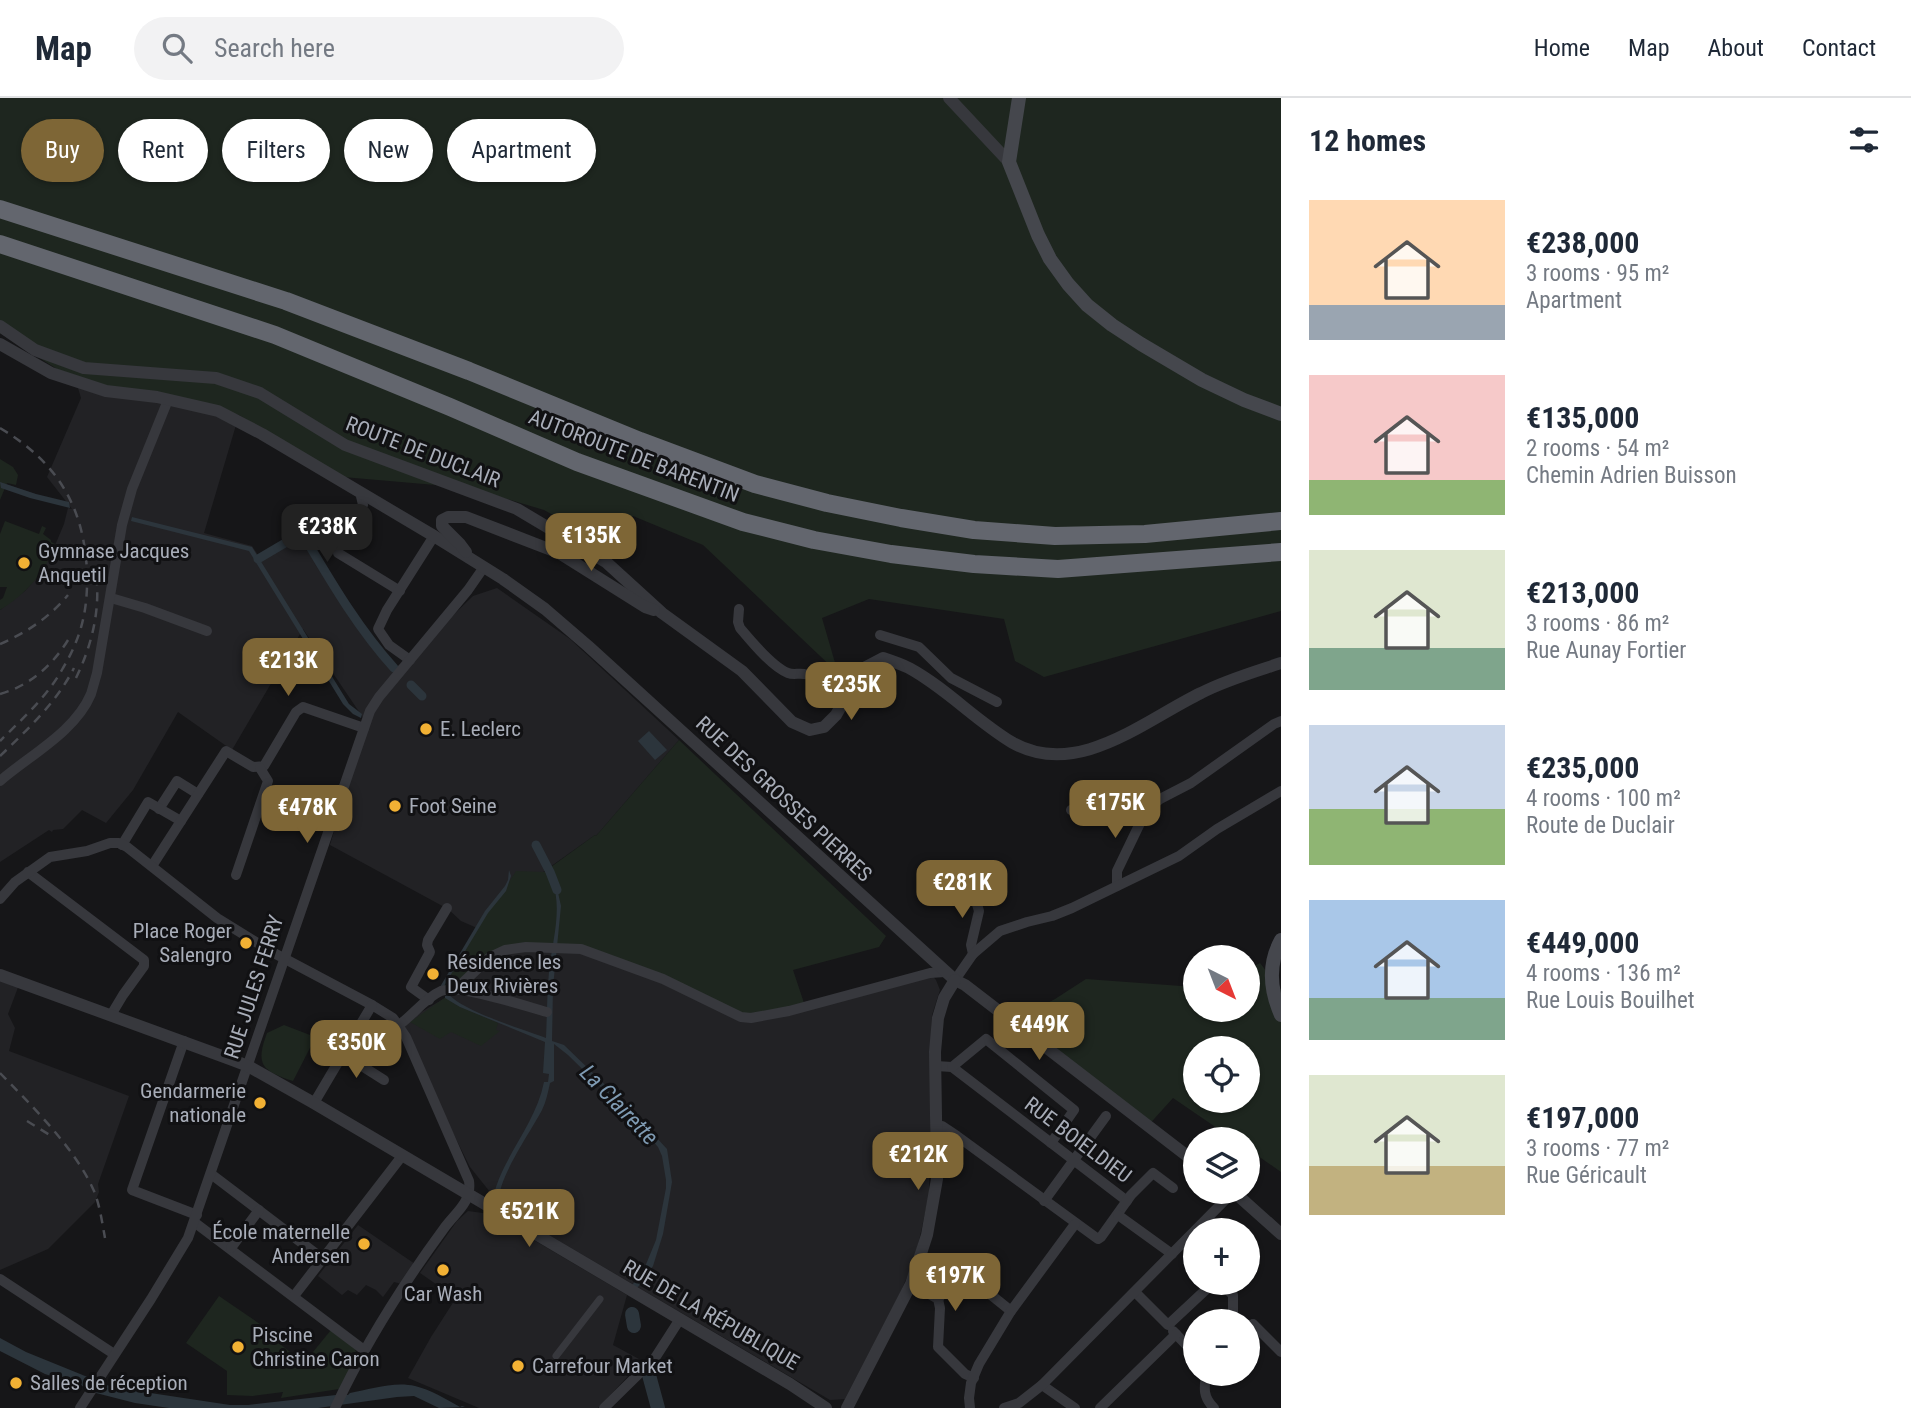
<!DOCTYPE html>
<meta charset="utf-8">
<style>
body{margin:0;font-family:"Roboto Condensed",sans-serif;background:#f2f2f3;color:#1f2937;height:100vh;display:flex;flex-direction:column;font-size:26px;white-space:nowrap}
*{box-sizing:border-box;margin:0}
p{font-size:23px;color:#747a83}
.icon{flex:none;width:38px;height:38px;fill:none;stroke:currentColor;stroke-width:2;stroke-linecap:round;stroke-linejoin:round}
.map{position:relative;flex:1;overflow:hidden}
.drawer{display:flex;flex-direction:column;background:#fff;width:630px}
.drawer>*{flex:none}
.guide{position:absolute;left:21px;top:21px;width:665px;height:63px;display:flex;gap:14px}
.needle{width:46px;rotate:138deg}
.fabs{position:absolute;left:1183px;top:847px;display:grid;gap:14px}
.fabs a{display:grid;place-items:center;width:77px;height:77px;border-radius:50%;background:#fff;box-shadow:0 2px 5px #0004;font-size:35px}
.price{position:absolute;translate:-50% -60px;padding:0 16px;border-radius:14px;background:#7e6636;color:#fff;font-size:23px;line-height:46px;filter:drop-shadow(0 2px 4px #0008)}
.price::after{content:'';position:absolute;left:50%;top:42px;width:21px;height:16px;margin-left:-10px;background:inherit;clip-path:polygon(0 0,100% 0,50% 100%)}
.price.current{background:#222;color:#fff}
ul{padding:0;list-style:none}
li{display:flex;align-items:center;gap:21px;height:175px;padding:0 28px}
li span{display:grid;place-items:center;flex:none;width:196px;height:140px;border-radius:0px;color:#555}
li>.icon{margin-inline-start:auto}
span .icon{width:84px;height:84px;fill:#fffc;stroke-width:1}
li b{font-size:30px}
h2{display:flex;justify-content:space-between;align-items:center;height:84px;padding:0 28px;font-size:30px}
.tag{padding:0 24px;border-radius:32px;background:#fff;box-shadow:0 2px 5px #0004;font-size:24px;line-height:63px}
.tag.current{background:#7e6636;color:#fff}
header{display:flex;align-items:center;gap:42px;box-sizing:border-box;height:98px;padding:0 35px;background:#fff;border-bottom:2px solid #e0e1e3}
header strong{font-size:33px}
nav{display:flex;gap:38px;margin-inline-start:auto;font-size:24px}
.search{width:490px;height:63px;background:#f2f2f3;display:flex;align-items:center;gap:18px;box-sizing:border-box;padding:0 24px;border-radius:38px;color:#747a83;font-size:26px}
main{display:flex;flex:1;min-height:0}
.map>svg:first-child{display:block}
.built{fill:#222225}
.green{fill:#1e261f;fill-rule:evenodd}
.water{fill:#2c353c}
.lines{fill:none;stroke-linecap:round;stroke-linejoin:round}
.canal{stroke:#2c353c;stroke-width:9}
.river{stroke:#2c353c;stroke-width:14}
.pedestrian{stroke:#37383d;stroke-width:7}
.minor{stroke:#37383d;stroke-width:10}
.tertiary{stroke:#37383d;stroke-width:12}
.secondary{stroke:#45474d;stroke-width:14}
.motorway{stroke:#63666e;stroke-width:18}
.rail{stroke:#4a4c52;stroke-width:2.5;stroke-dasharray:9 7;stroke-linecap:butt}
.poi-dot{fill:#f2b134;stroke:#111113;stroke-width:2.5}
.labels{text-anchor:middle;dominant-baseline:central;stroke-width:6;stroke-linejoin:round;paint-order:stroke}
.street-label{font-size:21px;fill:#a8adb8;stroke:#111113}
.poi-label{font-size:21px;fill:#a8adb8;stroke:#111113;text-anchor:start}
.water-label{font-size:23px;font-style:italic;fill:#7f9bb3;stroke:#111113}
</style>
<header>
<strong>Map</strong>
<div class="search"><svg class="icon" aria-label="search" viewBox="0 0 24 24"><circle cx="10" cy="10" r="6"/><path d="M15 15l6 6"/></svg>Search here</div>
<nav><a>Home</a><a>Map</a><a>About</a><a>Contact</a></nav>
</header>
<main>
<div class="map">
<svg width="1281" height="1310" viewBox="0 0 1281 1310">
<rect width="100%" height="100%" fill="#161618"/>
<g class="built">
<path d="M76,283L239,317L204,435L252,448L260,460L302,435L350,515L378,552L394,570L408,561L473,498L497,490L570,541L679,642L596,738L595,737L543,774L501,797L477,830L461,823L448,811L330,747L366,624L303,531L232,652L178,614L133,692L106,725L82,712L63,731L53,732L52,734L49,732L0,764V512L25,493L39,477L53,452L64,426L68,410L72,411L47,379L81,300Z"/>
<path d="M581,851L741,919L930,875L936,882L940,892L932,917L929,1096L921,1134L914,1163L901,1193L845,1301L830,1302L508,1113L490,1094L470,1069L399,927L445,900L505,852Z"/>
<path d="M0,877L20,884L8,916L15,930L9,953L129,998L98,1086L99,1094L95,1104L48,1151L0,1172Z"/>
<path d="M468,1113L490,1116L627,1197L613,1247L639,1261L630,1276L598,1310H479L408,1280L431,1239L456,1200L420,1175L457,1123Z"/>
<path d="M358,1127L415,1166L402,1186L394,1184L383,1199L376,1192L366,1187L357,1197L348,1192L342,1197L318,1178Z"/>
</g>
<g class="green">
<path d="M0,0H1281V513L1044,579L1015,563L1004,521L869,501L822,520L838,575L703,447L633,418L606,447L544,412L470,390L343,379L239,317L76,283L0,235Z"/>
<path d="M0,361L13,369L18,377L16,387L7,385L0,402Z"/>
<path d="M5,423L39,436L42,428L46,430L43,436L51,442V444L55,446C46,474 25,497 0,512V502L3,500L7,489H0V436Z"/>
<path d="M679,642L886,838L879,849L793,872L805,908L751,920L581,851L505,852L456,891L443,888L487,813L501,797L516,773L544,774L595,737L596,738Z"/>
<path d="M1260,865L1281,892V1074L1248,1051V1041H1233L1173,1000L1145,1031L1017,921L1055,901L1086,881L1195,889V912H1248V871ZM1195,950H1248V1003H1195Z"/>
<path d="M446,899L456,907L498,925L496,932L500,933L481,948L451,934L440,941L410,924Z"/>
<path d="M284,927L310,937L312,946L293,983C262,973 255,967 267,935Z"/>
<path d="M219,1198L282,1241L280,1246L304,1265L331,1232L355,1251L357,1258L339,1291L281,1300L283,1294L253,1298L227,1297V1273L186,1245Z"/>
</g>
<g class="water">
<path d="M0,384L36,396L69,404L70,410L30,400L1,390Z"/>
<path d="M132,419L252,449L349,606L362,616L361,620L353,616L343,606L249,453L131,423Z"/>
<path d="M649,633L667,652L655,662L638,643Z"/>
<path d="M509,772L511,778L506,793L488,815L444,888L440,889L485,813L505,788L508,782Z"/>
<path d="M555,781L561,808L553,889L552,943L564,947L628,1009L667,1051L672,1084L663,1136L653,1168L644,1182L637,1190L632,1187L642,1176L656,1142L666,1090V1082L662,1058L658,1049L651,1041L615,1003L568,957L554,946V983L550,985C548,994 546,1004 542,1012C530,1035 494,1085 499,1109L492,1105C499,1062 535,1029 544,984H548L549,976L543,975L545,944L460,909L445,900V898L449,897C468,915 520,930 546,940C547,918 547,896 549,874C552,843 563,812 552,782Z"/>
<path d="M0,1240L26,1254L90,1280L85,1289L45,1276L0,1253Z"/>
<path d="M102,1286L124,1291L230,1307H248L336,1297H348L350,1295C370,1291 395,1283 415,1288C431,1292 446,1301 460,1309L462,1308L465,1309L439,1310L414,1298L397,1299L318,1310H169L135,1305L96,1295Z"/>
</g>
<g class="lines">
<g class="canal">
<path d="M258,461L302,435C330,482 357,529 394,570"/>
<path d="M411,587L422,598"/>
<path d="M536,747L550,774L557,792"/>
</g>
<g class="river">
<path d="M632,1216L634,1228"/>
<path d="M649,1277L658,1310"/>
</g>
<path class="pedestrian" d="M556,1258L600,1201"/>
<g class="minor">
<path d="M360,394L363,407L337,450L338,455L400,493"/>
<path d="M111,500L145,510L207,533"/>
<path d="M739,511L738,524L740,530C751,543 772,569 788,575C793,577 799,575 804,576C820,577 835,588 846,600"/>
<path d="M880,537L919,549L951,580L997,604"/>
<path d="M410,562L389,547L378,531L387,512L434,438"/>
<path d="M0,683C30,657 75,634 91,596C93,589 95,582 97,575L122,427L132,391L168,302"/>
<path d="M159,711L177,683L198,696"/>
<path d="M1071,712C1087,706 1099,709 1116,708C1128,708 1138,707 1150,709"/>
<path d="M122,747L148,704L181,723"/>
<path d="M152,768L226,653L253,669L264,668L296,614L303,609L364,630"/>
<path d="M28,774L144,862V868L123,897L111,917"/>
<path d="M951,775L966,785L976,803L979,813L971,847L973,856"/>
<path d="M236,777L268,683L260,670"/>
<path d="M1117,788V773L1143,719L1150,709L1160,701L1191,685L1274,626L1281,623"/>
<path d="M0,801L15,784L50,759L87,753L110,745H119L127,749L217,820L272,854L372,907L393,920L406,939L469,1083C472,1104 456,1114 445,1129C403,1186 365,1246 335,1310"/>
<path d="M955,882L973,856L1000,833L1027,824L1052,818L1072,810L1179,758L1217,731L1281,693"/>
<path d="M456,891L490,859L505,852L526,849L581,851L663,881L741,919L751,920L789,913L930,875L945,874"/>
<path d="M429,902L411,889L430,854L427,847L428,842L447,810"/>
<path d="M399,927C413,917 425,900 441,893C460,886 525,908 547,914"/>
<path d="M184,943L132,1092L197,1117"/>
<path d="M343,956L384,982"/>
<path d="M936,968L952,969L1127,1103"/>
<path d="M952,969L986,941L1074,1012L1051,1045"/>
<path d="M314,1005L372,907"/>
<path d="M937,1029L942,1028L957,1038L1098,1141L1101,1139L1131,1097L1153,1075L1173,1090"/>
<path d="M211,1076L323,1161"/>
<path d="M1044,1103L1106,1018"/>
<path d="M1118,1117L1172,1156"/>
<path d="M194,1124L364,1252"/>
<path d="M231,1150L259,1112"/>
<path d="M0,1181L114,1256"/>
<path d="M1221,1185L1233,1197V1223"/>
<path d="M911,1186L938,1201L940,1210L938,1249L965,1276L974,1280"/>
<path d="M1135,1194L1168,1227L1213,1185"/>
<path d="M294,1198L402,1058"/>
<path d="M938,1201L958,1177L961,1175L965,1176L1011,1213"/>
<path d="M1253,1226L1281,1254"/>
<path d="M1173,1233L1195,1256"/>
<path d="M1206,1276C1204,1291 1203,1299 1214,1310"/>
<path d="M1042,1287L1075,1310"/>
<path d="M80,1310L151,1201L188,1140L370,613L379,599L468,492L484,469"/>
<path d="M604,1310L655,1260L680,1221"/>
<path d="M970,1310L969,1300L971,1285L979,1266L1011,1213L1075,1126"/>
<path d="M1004,1310L1019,1305L1042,1287L1233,1094"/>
<path d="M1100,1310L1176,1236"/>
</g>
<g class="tertiary">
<path d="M949,0L1009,64"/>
<path d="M0,228L35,252L84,270L216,280L260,295L345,347L517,411L606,464L662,515L742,573L792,624L810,632L824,629L836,617L862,571L883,560C892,563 901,566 909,570C946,590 976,623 1013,645C1078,681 1145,622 1201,595C1226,582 1254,574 1281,565"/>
<path d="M0,246L51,275L106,293L157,299L218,313L262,336L434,438L503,481L545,511L588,548L955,882L965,887L1195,1064"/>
<path d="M466,454L460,446L442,428V422L448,419H466L559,455L645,509L654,512"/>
<path d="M0,877L230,961L248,968L312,1004L790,1286L826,1310"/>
<path d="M1234,1094L1281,1136"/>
<path d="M847,1310L911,1186L927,1137L937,1081L935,954L938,920L944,900L955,882"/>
</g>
<g class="secondary">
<path d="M1019,0L1009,64L1038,137L1050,161L1068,186L1087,207L1112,227L1141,246L1202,282L1244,302L1281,316"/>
<path d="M1281,842C1268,866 1270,892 1281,917"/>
</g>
<g class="motorway">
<path d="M0,111L286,203L469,273L640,343L755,386L827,405L901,420L974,432L1055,438L1145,436L1281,423"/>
<path d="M0,146L275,237L450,309L577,364L743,424L814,442L891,456L974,466L1058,471L1281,454"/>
</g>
<g class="rail">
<path d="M0,330C57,364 84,408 87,474C88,511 82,538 63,570C47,599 23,620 0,643"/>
<path d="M0,546C26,535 50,519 68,497"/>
<path d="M76,580C90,551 99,519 97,486"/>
<path d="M0,596C32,587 55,565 71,537"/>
<path d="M0,658C28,631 56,605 74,570"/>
<path d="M0,975C32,1008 75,1050 94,1093C100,1108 102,1124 105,1140"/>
<path d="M27,1023L53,1039"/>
</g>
</g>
<g class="poi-dot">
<circle cx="24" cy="465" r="7"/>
<circle cx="426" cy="631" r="7"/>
<circle cx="395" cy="708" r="7"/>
<circle cx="246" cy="845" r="7"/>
<circle cx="433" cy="876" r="7"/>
<circle cx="260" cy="1005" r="7"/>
<circle cx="364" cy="1146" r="7"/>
<circle cx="443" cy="1172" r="7"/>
<circle cx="238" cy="1249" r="7"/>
<circle cx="518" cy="1268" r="7"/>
<circle cx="16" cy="1285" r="7"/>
</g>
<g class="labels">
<g class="street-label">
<text transform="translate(423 354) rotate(21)">ROUTE DE DUCLAIR</text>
<text transform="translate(634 358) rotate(21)">AUTOROUTE DE BARENTIN</text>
<text transform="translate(784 701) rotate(43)">RUE DES GROSSES PIERRES</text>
<text transform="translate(254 889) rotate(-72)">RUE JULES FERRY</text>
<text transform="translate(1078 1042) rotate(37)">RUE BOIELDIEU</text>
<text transform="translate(711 1217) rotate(30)">RUE DE LA RÉPUBLIQUE</text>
</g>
<g class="poi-label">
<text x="38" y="453">Gymnase Jacques<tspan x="38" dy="24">Anquetil</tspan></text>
<text x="440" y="631">E. Leclerc</text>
<text x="409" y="708">Foot Seine</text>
<text x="232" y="833" text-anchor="end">Place Roger<tspan x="232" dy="24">Salengro</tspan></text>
<text x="447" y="864">Résidence les<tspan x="447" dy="24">Deux Rivières</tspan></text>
<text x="246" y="993" text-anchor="end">Gendarmerie<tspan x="246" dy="24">nationale</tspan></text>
<text x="350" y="1134" text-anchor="end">École maternelle<tspan x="350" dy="24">Andersen</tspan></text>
<text x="443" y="1196" text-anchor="middle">Car Wash</text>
<text x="252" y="1237">Piscine<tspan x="252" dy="24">Christine Caron</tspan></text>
<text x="532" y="1268">Carrefour Market</text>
<text x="30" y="1285">Salles de réception</text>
</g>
<g class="water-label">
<text transform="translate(619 1007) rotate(46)">La Clairette</text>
</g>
</g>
</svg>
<div class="fabs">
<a><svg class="needle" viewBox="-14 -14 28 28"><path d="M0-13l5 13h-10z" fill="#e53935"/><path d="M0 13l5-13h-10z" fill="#747a83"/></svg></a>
<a><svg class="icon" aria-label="locate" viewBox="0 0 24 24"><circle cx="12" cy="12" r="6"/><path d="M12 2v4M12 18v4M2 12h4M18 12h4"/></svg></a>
<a><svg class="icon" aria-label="layers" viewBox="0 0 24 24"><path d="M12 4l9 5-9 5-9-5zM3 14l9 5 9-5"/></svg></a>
<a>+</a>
<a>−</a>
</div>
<b class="price current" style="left:327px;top:466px">€238K</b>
<b class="price" style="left:591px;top:475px">€135K</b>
<b class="price" style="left:288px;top:600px">€213K</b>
<b class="price" style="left:851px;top:624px">€235K</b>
<b class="price" style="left:1115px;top:742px">€175K</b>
<b class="price" style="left:307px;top:747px">€478K</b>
<b class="price" style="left:962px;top:822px">€281K</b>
<b class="price" style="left:1039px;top:964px">€449K</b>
<b class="price" style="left:356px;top:982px">€350K</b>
<b class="price" style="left:918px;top:1094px">€212K</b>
<b class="price" style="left:529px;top:1151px">€521K</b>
<b class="price" style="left:955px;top:1215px">€197K</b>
<div class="guide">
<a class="tag current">Buy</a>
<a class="tag">Rent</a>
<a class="tag">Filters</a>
<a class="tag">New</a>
<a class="tag">Apartment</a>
</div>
</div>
<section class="drawer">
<h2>12 homes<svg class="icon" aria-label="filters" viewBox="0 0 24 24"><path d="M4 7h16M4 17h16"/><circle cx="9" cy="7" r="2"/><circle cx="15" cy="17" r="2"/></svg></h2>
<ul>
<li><span style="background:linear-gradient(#ffd9b3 75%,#9aa5b1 0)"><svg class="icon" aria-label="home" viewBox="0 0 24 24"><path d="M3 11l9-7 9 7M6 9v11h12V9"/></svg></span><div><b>€238,000</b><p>3 rooms · 95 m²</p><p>Apartment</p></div></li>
<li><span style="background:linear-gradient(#f6c9c9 75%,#8fb573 0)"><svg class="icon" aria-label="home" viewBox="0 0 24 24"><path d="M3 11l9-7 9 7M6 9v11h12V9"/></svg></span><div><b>€135,000</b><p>2 rooms · 54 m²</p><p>Chemin Adrien Buisson</p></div></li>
<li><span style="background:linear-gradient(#dfe7d0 70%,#7fa58c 0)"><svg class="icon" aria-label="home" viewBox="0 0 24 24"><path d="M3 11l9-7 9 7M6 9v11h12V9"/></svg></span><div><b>€213,000</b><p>3 rooms · 86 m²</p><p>Rue Aunay Fortier</p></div></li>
<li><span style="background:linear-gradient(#c9d6e8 60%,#8fb573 0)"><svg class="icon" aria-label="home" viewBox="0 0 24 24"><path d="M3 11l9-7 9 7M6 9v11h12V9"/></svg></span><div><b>€235,000</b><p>4 rooms · 100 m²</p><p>Route de Duclair</p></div></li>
<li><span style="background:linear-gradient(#a9c7e8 70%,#7fa58c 0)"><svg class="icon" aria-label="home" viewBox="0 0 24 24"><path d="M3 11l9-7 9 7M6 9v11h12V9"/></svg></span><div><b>€449,000</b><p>4 rooms · 136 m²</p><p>Rue Louis Bouilhet</p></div></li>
<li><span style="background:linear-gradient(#dfe7d0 65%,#c2b280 0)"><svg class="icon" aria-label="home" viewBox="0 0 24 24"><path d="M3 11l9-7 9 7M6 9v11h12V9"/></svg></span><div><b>€197,000</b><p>3 rooms · 77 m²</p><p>Rue Géricault</p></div></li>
</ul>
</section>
</main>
